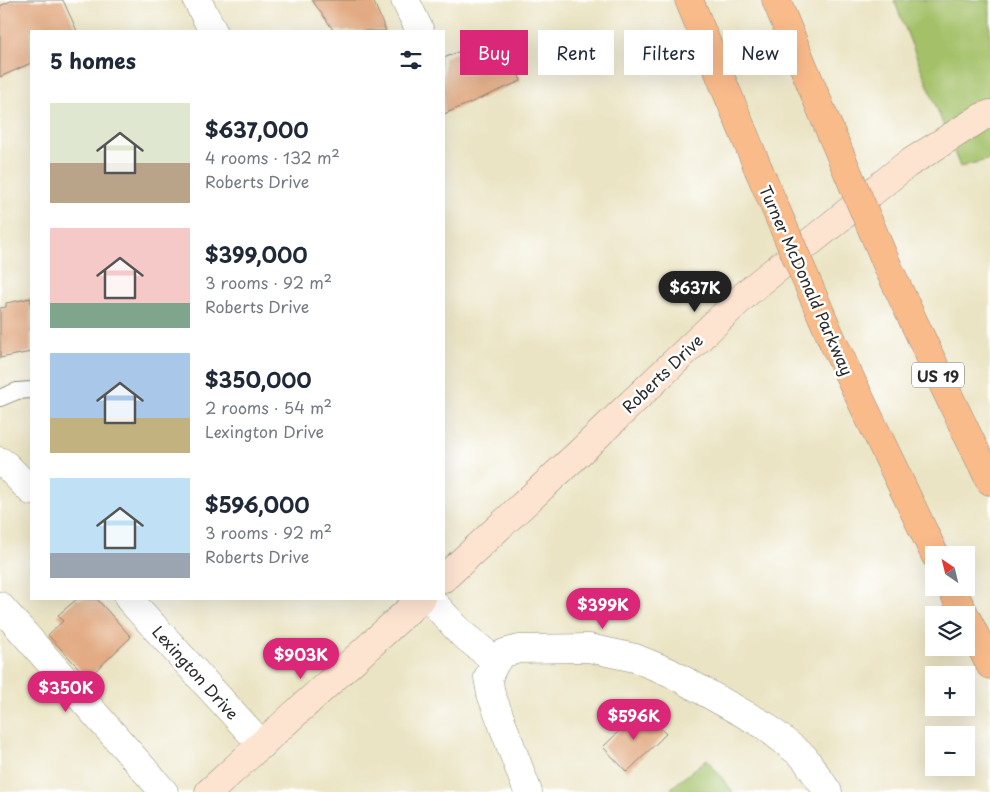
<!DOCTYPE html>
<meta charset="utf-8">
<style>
body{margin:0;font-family:"Playpen Sans",sans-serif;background:#f6f6f7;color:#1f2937;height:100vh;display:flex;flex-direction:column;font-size:19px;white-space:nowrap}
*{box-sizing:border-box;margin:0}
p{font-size:16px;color:#747a83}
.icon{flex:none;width:28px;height:28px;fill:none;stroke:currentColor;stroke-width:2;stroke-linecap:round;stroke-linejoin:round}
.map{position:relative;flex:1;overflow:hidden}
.panel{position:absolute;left:30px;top:30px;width:415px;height:570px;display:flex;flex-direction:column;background:#fff;border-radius:0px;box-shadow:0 5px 20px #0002}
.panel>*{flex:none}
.top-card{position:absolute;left:460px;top:30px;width:455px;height:45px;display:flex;gap:10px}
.needle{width:32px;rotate:325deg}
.controls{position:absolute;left:925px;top:546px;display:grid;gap:10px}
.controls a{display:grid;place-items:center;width:50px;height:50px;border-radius:0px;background:#fff;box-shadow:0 5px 20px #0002;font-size:25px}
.price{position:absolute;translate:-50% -42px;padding:0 11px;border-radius:18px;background:#db2777;color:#fff;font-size:16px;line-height:32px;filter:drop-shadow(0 1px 2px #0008)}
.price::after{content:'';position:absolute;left:50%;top:30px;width:15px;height:11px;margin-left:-8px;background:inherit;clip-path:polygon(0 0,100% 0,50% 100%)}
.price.on{background:#222;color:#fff}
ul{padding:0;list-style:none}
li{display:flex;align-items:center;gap:15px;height:125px;padding:0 20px}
li span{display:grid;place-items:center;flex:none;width:140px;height:100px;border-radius:0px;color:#555}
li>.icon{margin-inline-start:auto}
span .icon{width:60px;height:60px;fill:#fffc;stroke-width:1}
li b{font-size:21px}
h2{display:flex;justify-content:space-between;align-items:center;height:60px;padding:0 20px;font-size:21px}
.pill{padding:0 18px;border-radius:0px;background:#fff;box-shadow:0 5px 20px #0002;font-size:18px;line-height:45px}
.pill.on{background:#db2777;color:#fff}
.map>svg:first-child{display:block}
.park{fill:#a4c169;stroke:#68764a}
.building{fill:#e2ab83}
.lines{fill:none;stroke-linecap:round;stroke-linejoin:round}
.lane-casing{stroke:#8b8878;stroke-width:18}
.street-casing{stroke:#8b8878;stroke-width:29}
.secondary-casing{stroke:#8b8878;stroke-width:29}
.highway-casing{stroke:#8b8878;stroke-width:29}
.lane{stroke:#fff;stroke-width:16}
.street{stroke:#fff;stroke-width:28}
.secondary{stroke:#fde4d1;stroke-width:28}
.highway{stroke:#fabb8b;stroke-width:28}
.highway-bridge-casing{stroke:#8b8878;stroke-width:29;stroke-linecap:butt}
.highway-bridge{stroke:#fabb8b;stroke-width:28}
.labels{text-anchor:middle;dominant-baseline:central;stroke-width:5;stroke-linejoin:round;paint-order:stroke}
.shield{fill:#fff;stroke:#6b6b6b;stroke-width:1}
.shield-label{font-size:15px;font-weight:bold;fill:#2b2b2b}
.street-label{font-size:16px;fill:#2b2b2b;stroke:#fff}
</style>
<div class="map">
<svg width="990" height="792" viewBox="0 0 990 792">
<rect width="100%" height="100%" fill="#fff"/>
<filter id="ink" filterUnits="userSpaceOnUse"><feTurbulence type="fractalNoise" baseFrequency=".02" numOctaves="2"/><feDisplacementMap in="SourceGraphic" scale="10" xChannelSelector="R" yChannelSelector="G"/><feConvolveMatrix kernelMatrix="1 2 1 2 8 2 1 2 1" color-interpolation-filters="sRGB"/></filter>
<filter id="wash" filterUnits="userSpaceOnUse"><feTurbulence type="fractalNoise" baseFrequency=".0096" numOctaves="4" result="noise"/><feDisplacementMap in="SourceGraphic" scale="20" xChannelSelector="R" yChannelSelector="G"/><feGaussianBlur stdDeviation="1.12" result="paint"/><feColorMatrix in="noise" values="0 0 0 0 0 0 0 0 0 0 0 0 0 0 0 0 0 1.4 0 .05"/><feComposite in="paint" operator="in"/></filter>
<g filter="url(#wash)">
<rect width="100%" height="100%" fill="#ebe4c4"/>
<g class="park">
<path d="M894,0H990V159L960,167Z"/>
<path d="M707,759L733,792H674L671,788Z"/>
</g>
<g id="blocks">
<g class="building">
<path d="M13,0H63L77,31H31V63L0,77V6Z"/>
<path d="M312,0H373L386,31H334Z"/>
<path d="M501,33L521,81L444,114V58Z"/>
<path d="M31,298V352L0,358V308L6,307V303Z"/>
<path d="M77,599H97L131,637L88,678L48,635L63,621L58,615Z"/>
<path d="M642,709L666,734L627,772L603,747Z"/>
</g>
</g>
</g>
<g filter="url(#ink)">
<use href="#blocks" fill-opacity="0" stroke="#8b8878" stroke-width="1"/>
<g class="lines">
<defs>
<path id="lane" d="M0,398L17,391L31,390"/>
<g id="street">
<path d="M197,0L213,31"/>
<path d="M405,0L420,31"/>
<path d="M0,461L7,466L31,491"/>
<path d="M129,599L262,745"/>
<path d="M430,599L462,634L496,661"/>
<path d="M0,606L164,792"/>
<path d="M528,792L491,694L488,677L496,661L504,653L519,649L589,648L635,658L669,672L764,725L804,757L828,792"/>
</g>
<g id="secondary">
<path d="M444,578L577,455L748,292L906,165L982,117L990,114"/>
<path d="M209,792L421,599"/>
</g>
<g id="highway">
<path d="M689,0L758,168"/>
<path d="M776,0L825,119"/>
<path d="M888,267L941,380L990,481"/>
<path d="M833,342L935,555"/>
<path d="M951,588L965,615"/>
<path d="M966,617L990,665"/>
</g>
</defs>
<use href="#lane" class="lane-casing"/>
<use href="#street" class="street-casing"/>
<use href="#secondary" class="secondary-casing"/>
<use href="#highway" class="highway-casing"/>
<use href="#lane" class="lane"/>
<use href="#street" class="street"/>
<use href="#secondary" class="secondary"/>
<use href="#highway" class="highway"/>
<defs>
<g id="highway-bridge">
<path d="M825,119L888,267"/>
<path d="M758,168L833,342"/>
</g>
</defs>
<use href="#highway-bridge" class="highway-bridge-casing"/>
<use href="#highway-bridge" class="highway-bridge"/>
</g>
</g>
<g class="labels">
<rect class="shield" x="912" y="362.5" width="52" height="25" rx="4"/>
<g class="shield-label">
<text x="938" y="375">US 19</text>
</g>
<g class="street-label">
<text transform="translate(807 280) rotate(66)">Turner McDonald Parkway</text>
<text transform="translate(662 373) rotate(-44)">Roberts Drive</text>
<text transform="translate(196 672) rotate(48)">Lexington Drive</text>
</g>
</g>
</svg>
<div class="controls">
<a><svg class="needle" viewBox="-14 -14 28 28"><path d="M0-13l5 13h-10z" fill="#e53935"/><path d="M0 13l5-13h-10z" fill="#747a83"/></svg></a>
<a><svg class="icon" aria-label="layers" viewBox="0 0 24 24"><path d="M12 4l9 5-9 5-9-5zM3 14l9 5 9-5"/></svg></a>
<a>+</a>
<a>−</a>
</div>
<b class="price on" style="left:695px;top:313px">$637K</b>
<b class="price" style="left:603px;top:630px">$399K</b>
<b class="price" style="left:301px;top:680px">$903K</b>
<b class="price" style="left:66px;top:713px">$350K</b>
<b class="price" style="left:634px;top:741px">$596K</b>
<div class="top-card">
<a class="pill on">Buy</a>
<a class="pill">Rent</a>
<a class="pill">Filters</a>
<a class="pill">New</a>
</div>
<section class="panel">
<h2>5 homes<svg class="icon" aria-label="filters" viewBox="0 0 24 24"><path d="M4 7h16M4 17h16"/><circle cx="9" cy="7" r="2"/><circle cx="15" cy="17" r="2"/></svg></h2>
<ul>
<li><span style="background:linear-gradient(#dfe7d0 60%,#b9a48a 0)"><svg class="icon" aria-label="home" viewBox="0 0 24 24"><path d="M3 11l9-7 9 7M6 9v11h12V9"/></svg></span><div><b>$637,000</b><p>4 rooms · 132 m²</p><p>Roberts Drive</p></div></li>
<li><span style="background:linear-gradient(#f6c9c9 75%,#7fa58c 0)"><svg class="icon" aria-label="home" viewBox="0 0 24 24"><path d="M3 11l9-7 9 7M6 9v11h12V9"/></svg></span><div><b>$399,000</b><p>3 rooms · 92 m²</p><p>Roberts Drive</p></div></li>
<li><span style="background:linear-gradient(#a9c7e8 65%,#c2b280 0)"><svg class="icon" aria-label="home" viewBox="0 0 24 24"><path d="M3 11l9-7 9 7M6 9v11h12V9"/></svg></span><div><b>$350,000</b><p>2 rooms · 54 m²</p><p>Lexington Drive</p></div></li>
<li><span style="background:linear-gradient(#bfe0f5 75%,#9aa5b1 0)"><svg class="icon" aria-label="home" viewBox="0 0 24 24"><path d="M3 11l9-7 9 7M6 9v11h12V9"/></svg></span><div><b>$596,000</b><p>3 rooms · 92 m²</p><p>Roberts Drive</p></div></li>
</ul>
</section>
</div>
